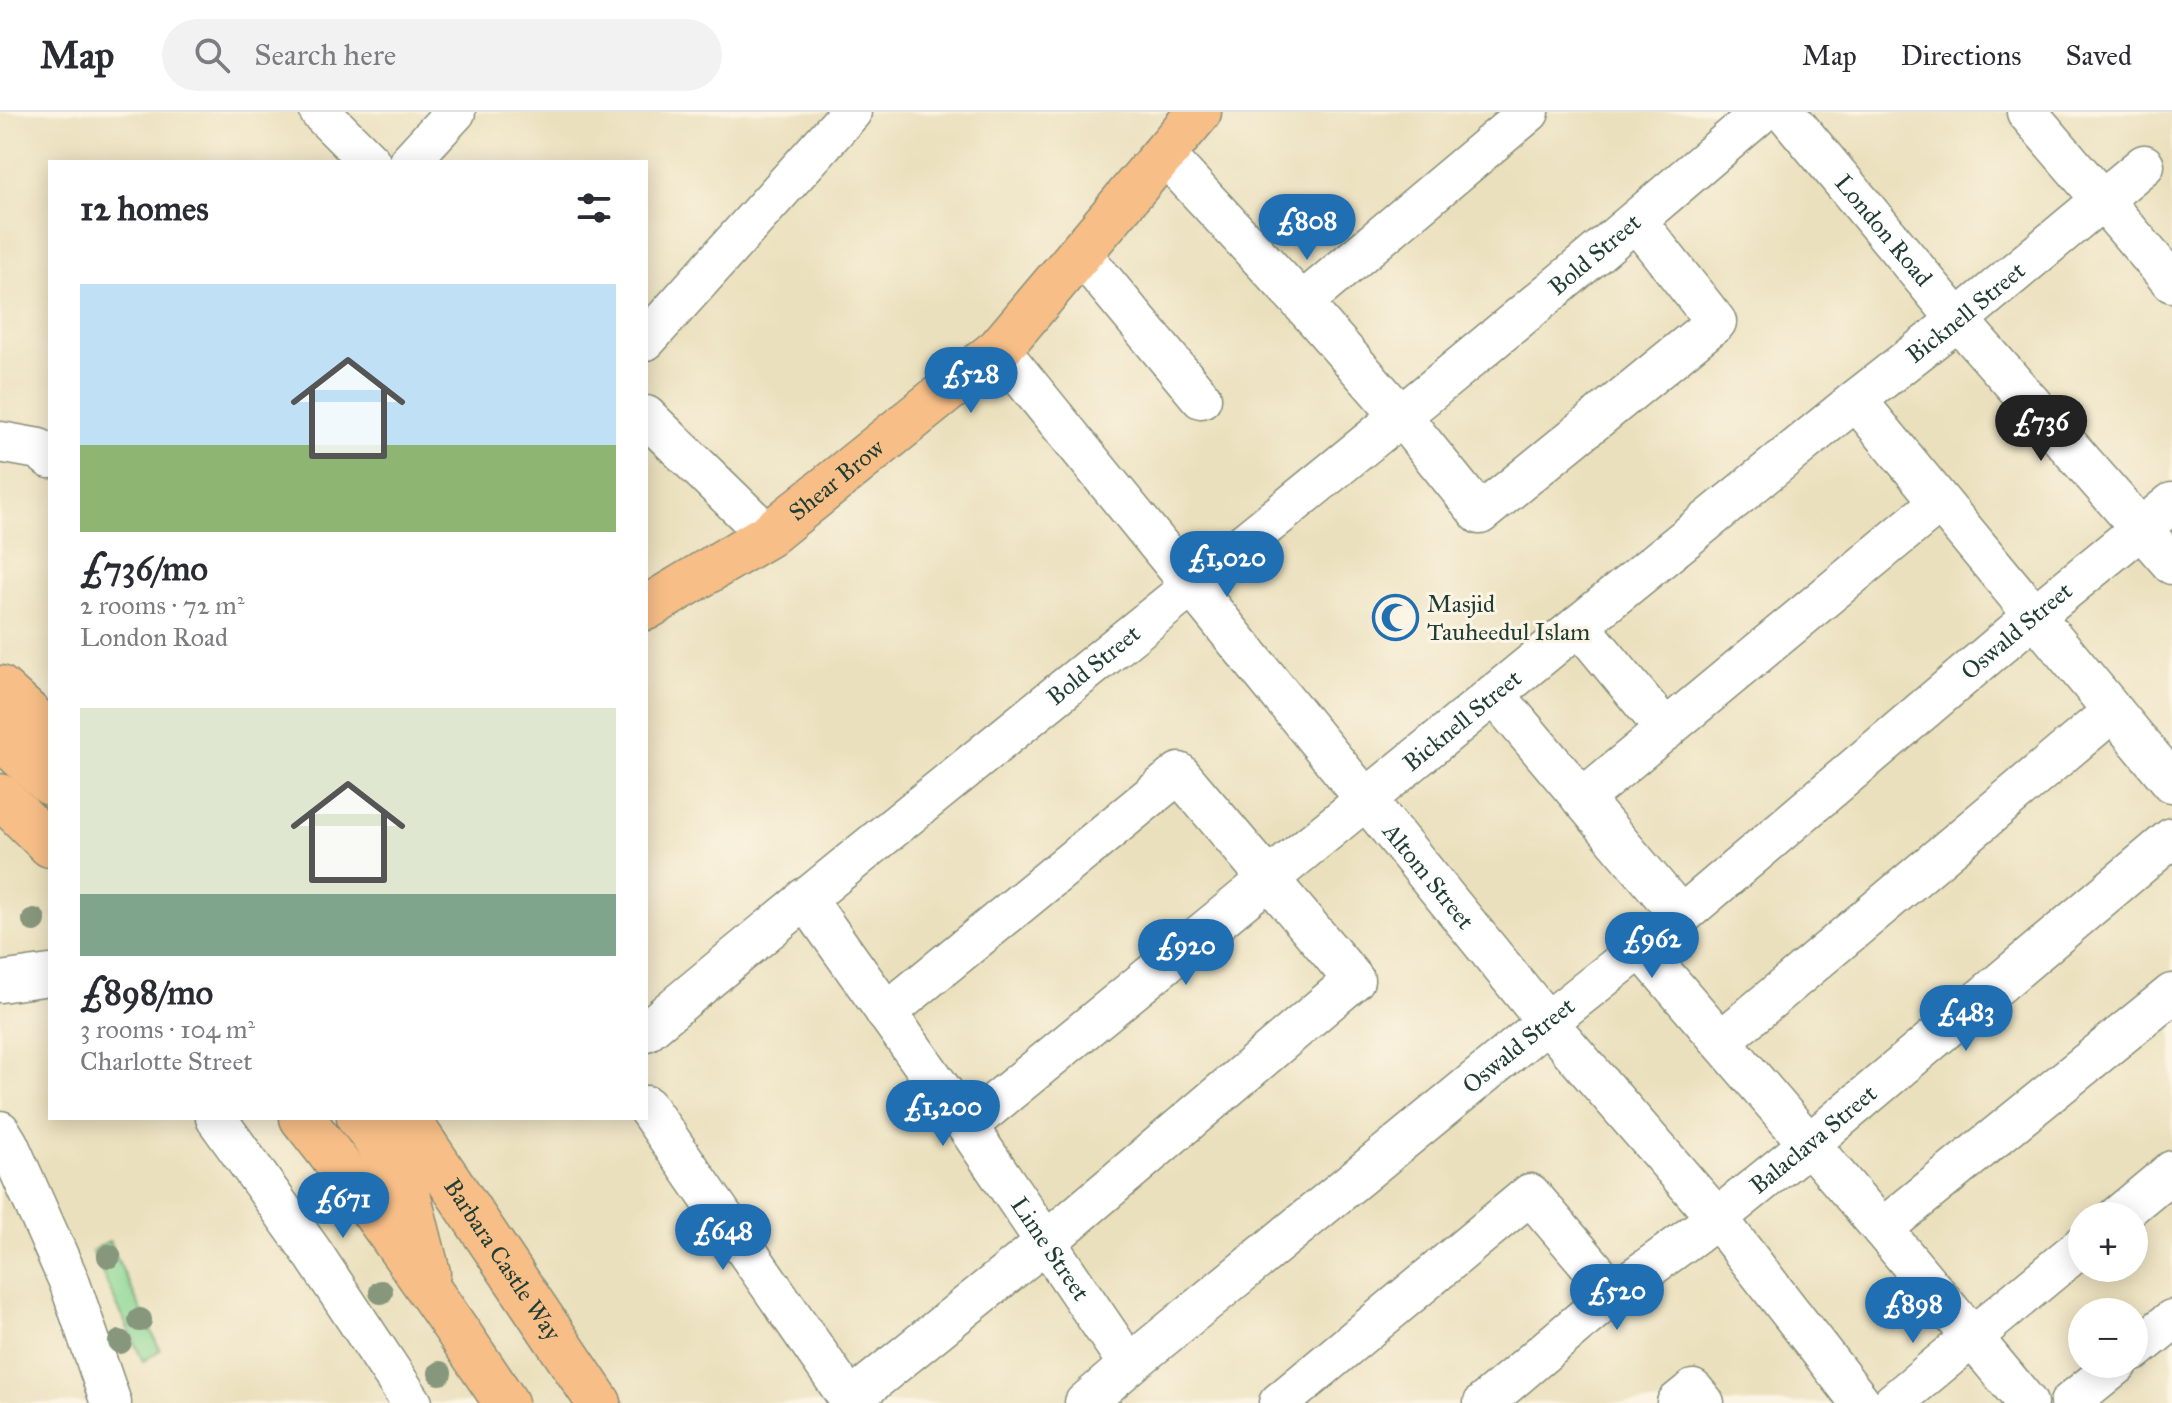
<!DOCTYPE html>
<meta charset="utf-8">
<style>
body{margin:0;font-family:"IM FELL Great Primer",serif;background:#f2f2f3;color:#2b2b33;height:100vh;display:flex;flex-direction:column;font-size:30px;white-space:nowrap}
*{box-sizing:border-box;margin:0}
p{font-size:26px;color:#7c7c81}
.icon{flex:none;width:44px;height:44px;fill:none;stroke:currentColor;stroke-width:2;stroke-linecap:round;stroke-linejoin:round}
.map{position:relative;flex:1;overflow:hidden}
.sheet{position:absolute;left:48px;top:48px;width:600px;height:960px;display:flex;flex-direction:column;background:#fff;border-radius:0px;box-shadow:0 4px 20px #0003}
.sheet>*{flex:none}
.controls{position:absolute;left:2068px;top:1090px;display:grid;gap:16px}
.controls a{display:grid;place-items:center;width:80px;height:80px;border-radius:50%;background:#fff;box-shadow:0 4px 20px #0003;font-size:40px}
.price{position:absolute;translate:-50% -68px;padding:0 18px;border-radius:28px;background:#1f6fb2;color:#fff;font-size:26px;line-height:52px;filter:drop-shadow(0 2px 4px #0008)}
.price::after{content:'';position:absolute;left:50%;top:48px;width:24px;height:18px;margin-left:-12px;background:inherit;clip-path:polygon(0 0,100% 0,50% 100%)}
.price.current{background:#222;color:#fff}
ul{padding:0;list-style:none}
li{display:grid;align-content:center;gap:16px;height:424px;padding:0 32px}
li span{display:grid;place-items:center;height:248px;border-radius:0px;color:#555}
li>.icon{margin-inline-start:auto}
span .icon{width:144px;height:144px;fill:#fffc;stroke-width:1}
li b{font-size:34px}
h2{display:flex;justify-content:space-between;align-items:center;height:96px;padding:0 32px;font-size:34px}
header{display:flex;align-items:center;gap:48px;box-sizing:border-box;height:112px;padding:0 40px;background:#fff;border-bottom:2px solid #e1e1e2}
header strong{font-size:38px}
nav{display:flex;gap:44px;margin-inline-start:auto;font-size:28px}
.search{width:560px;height:72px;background:#f2f2f3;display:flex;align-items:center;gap:20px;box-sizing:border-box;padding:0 28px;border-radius:44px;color:#7c7c81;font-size:30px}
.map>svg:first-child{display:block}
.green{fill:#8bd693;stroke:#558a64;stroke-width:2}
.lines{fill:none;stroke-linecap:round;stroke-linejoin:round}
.minor-casing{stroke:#858e78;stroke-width:43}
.major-casing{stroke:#858e78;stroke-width:47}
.highway-casing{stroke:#858e78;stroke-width:47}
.minor{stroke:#fff;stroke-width:40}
.major{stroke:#f7be87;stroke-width:44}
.highway{stroke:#f7be87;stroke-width:44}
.tree{fill:#87977c}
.labels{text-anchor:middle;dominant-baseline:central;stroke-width:6;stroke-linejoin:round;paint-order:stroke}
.street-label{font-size:24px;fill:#1f3d34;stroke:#fcf5e5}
.poi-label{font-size:24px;fill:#1f3d34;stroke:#fcf5e5;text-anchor:start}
</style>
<header>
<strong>Map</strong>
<div class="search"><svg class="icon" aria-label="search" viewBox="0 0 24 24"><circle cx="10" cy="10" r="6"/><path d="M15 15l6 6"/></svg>Search here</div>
<nav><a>Map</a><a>Directions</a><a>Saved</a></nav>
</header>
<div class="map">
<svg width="2172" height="1291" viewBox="0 0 2172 1291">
<rect width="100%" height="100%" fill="#fcf5e5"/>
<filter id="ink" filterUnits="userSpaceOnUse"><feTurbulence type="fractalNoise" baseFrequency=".0125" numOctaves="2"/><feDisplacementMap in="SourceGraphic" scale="16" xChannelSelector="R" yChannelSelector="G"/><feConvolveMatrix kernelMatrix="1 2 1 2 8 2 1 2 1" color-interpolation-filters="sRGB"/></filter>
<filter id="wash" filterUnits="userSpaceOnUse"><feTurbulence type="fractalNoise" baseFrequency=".006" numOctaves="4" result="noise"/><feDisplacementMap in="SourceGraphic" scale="32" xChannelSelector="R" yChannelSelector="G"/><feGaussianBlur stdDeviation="1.8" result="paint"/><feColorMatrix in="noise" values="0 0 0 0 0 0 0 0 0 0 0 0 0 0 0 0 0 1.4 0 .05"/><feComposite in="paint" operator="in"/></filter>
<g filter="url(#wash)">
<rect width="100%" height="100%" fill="#ebe0bd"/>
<path class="green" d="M109,1129L160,1238L143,1249L92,1139Z"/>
</g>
<g filter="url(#ink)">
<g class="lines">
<defs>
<g id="minor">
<path d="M320,0L370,50"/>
<path id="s1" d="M1785,0L1958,208L2172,452"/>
<path d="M2027,0L2172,170"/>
<path d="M1164,42L1302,191L1400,303L1480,402L1716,210L1636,109"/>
<path d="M409,50L455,0"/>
<path d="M1081,142L1201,286"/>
<path d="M1302,191L1529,0"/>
<path d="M646,228L851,0"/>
<path id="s2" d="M999,237L1547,910L1717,1106L1861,1291"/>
<path d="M1856,288L2172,670"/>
<path d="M646,304L768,423"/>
<path d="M0,330L39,337L50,346"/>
<path d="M1579,513L1666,618"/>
<path d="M1494,582L1681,804"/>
<path d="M1582,687L1940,390"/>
<path id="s3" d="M805,786L967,1014L1129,1253"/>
<path d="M1641,836L1882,1117L2027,1291"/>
<path d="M0,870L50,863"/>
<path id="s4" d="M646,919C1016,610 1398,316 1762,0"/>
<path d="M1721,929L2113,599"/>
<path d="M646,994L852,1291"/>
<path d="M216,1006L314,1143L412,1291"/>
<path id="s5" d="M967,1014L1579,513L1856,288L1958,208L2144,53"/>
<path d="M0,1019L8,1032L69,1169L111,1291"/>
<path d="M2118,1104L2172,1059"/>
<path d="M1882,1117L2172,882"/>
<path d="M2134,1239L2172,1208"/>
<path d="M850,1288L1046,1130L1354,868L1179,661L886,901"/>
<path id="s6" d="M1085,1291L1129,1253L1547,910L1681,804L2035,503L2172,391"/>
<path d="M1279,1291L1530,1082L1614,1181"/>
<path id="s7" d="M1484,1291L1614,1181L1717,1106L1809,1032L2172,726"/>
<path d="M1677,1291L1693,1278L1704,1291"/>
<path d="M1893,1291L2082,1134"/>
<path d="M2070,1291L2118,1252"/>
</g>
<g id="major">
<path id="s8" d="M646,496L768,423L999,237L1199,0"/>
</g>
<g id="highway">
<path d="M0,576L50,621"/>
<path d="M0,625L50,671"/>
<path d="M0,684L50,733"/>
<path d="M302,1006C375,1097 441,1194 506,1291"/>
<path d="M359,1006L369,1018L407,1078L428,1161"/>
<path id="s9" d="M405,1006L418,1022L599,1291"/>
</g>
</defs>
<use href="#minor" class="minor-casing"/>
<use href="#major" class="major-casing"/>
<use href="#highway" class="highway-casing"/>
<use href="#minor" class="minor"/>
<use href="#major" class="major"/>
<use href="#highway" class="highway"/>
</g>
<g class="tree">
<circle cx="34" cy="808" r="12"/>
<circle cx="321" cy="1078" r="12"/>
<circle cx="109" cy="1144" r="12"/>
<circle cx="381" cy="1180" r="12"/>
<circle cx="140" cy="1208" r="12"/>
<circle cx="120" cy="1230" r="12"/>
<circle cx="440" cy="1261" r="12"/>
</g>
</g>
<defs>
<symbol id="mosque-ring" viewBox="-11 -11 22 22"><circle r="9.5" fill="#fcf5e5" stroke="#1f6fb2" stroke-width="1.5"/><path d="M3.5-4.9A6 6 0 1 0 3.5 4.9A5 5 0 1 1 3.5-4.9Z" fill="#1f6fb2"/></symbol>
</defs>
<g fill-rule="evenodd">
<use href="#mosque-ring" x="1370" y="480" width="51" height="51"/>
</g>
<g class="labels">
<g class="street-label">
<text stroke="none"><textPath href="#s1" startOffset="154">London Road</textPath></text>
<text stroke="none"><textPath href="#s4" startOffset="1226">Bold Street</textPath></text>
<text stroke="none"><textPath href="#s5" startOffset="1288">Bicknell Street</textPath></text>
<text stroke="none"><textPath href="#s8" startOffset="230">Shear Brow</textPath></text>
<text stroke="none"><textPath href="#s6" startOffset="1210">Oswald Street</textPath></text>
<text stroke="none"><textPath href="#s4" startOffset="578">Bold Street</textPath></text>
<text stroke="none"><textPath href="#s5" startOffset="640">Bicknell Street</textPath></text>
<text stroke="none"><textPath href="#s2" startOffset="680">Altom Street</textPath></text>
<text stroke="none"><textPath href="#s6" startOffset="562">Oswald Street</textPath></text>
<text stroke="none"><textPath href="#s7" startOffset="422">Balaclava Street</textPath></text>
<text stroke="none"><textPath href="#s3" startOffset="428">Lime Street</textPath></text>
<text stroke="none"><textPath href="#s9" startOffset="172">Barbara Castle Way</textPath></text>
</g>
<g class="poi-label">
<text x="1427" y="492">Masjid<tspan x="1427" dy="28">Tauheedul Islam</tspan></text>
</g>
</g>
</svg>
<div class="controls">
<a>+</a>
<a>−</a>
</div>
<b class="price" style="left:1307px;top:150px">£808</b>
<b class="price" style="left:971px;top:303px">£528</b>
<b class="price current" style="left:2041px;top:351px">£736</b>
<b class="price" style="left:1227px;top:487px">£1,020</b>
<b class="price" style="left:1652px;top:868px">£962</b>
<b class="price" style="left:1186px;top:875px">£920</b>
<b class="price" style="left:1966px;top:941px">£483</b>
<b class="price" style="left:943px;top:1036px">£1,200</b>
<b class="price" style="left:343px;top:1128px">£671</b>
<b class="price" style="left:723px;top:1160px">£648</b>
<b class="price" style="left:1617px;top:1220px">£520</b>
<b class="price" style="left:1913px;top:1233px">£898</b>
<section class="sheet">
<h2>12 homes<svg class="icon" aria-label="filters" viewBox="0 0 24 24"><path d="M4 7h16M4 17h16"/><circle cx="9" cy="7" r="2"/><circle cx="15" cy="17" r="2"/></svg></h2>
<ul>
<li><span style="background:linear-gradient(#bfe0f5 65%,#8fb573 0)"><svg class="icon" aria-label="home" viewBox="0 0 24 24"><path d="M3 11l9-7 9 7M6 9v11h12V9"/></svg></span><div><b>£736/mo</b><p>2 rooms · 72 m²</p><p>London Road</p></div></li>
<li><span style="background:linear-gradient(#dfe7d0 75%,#7fa58c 0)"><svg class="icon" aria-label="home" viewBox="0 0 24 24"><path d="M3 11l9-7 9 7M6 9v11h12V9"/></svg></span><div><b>£898/mo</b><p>3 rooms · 104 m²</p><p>Charlotte Street</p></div></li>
</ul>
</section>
</div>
